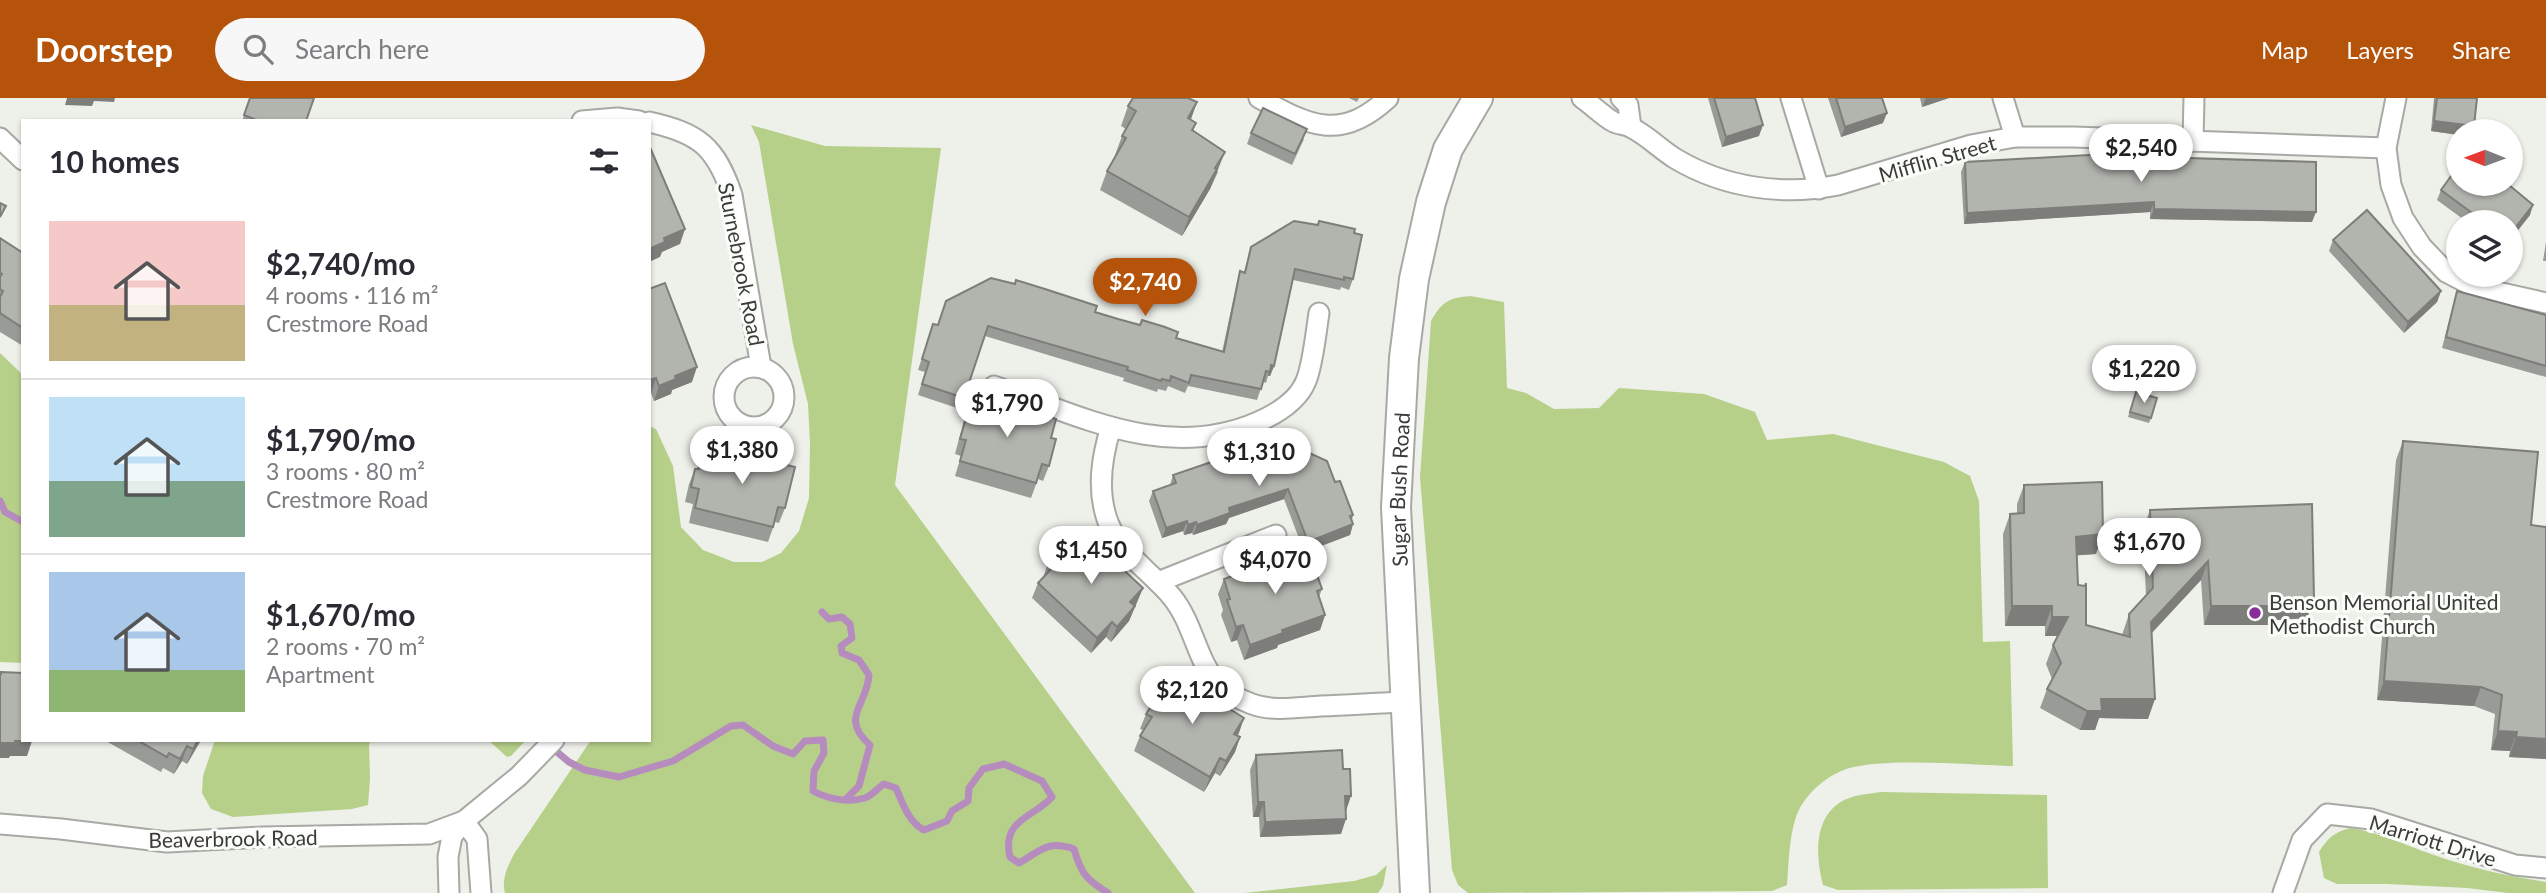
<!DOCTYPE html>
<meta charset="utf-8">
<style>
body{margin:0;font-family:Lato,sans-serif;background:#f7f7f7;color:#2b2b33;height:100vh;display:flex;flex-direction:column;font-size:26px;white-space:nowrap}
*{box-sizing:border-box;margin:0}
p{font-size:23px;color:#7c7c81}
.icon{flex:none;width:38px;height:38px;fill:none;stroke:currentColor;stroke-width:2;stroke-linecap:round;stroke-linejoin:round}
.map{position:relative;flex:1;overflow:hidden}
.drawer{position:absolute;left:21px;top:21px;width:630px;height:623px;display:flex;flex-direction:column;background:#fff;border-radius:0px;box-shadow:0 2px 5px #0004}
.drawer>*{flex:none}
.needle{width:46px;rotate:271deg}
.controls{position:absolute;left:2446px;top:21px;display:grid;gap:14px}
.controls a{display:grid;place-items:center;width:77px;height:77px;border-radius:50%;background:#fff;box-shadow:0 2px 5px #0004;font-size:35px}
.price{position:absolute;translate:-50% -60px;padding:0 16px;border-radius:24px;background:#fff;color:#222;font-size:23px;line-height:46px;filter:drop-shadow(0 2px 4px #0008)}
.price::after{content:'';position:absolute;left:50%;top:42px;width:21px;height:16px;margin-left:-10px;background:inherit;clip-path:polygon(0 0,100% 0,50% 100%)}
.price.current{background:#b45309;color:#fff}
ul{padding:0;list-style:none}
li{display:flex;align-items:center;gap:21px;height:175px;padding:0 28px}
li+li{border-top:2px solid #e1e1e2}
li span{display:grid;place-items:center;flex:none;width:196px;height:140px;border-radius:0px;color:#555}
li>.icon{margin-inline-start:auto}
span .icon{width:84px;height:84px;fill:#fffc;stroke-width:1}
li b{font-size:30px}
h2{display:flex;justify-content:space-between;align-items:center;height:84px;padding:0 28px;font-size:30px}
header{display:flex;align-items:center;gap:42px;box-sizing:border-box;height:98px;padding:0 35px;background:#b45309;color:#fff}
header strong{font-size:33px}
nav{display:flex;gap:38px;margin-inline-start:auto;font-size:24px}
.search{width:490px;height:63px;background:#f7f7f7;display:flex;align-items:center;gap:18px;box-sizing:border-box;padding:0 24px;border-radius:38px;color:#7c7c81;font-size:26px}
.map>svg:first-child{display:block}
.green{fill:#b6d08a}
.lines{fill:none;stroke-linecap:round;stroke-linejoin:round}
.stream{stroke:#b68cbf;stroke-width:7}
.street-casing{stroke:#a7a9a4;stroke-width:23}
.secondary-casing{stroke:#a7a9a4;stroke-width:32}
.street{stroke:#fff;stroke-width:19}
.secondary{stroke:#fff;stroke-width:28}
.wall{fill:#999b96}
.shaded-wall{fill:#7d7e7a}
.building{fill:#b2b4ae;stroke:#7d7e7a;stroke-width:2}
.poi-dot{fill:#872e9a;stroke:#fbfef8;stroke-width:2.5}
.labels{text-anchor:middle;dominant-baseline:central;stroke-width:6;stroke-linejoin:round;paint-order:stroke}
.street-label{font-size:21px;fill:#3b3c3a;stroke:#fbfef8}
.poi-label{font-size:21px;fill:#3b3c3a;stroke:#fbfef8;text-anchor:start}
</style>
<header>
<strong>Doorstep</strong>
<div class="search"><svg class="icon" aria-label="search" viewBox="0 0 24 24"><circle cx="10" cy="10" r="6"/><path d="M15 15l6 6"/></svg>Search here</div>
<nav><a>Map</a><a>Layers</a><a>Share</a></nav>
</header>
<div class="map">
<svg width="2546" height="795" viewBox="0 0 2546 795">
<rect width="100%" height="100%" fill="#eef0ea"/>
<g class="green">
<path d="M751,27L825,48L941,50L895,387L1195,795H505C501,781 508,768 514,756L591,642H649V328L656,331L673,368L681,429L703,452L734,464H762L781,455L799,433L809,400L810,346L808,306L793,246L759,44Z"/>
<path d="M1470,198L1504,204L1507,290L1526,295L1554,311L1599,310L1619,290L1704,296L1755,314L1767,342L1833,336L1944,364L1970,378L1979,403L1983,544L2010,543L2013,668C1973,667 1874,658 1841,673C1825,680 1810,693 1801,708C1789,728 1789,765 1787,787L1772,793L1468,795L1458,787L1452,772L1420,379L1431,223C1442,204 1448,200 1470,198Z"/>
<path d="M0,255L23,277V565L0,564Z"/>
<path d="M215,642H372L369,646L370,681L368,707L352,711L233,719L211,711L202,695L203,678Z"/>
<path d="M488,642H526L511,658L507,659Z"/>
<path d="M1881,694L2047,697L2048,790L1838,792L1823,787C1816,761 1813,723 1839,705C1851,697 1867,696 1881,694Z"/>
<path d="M2351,730C2379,734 2407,748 2434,757C2470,770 2508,778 2546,784V795H2508L2467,790L2387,786H2337L2324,780L2319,754C2328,740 2334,734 2351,730Z"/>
<path d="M1387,767L1383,788L1378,795H1244L1354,783L1376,777Z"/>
</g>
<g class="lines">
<g class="stream">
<path d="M0,403L5,414L23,424"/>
<path d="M822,514L829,521L842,519L850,526L852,540L841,548L842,555L859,562L869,577C867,608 839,619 870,647L859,688L847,700"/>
<path d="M551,649L569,664L585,672L619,679L673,663L731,628L743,627L773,648L793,656L805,643L823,642L824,655L814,673L813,693C828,701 848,705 865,700C871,698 878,690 884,686L896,690C902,704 909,725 924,732L947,723L952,713L968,703L969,690L983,671L1004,666L1042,683L1052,699C1035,719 1001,721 1010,759L1019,765C1042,752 1047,742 1074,751C1081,776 1087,782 1108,795"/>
</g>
<defs>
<g id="street">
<path d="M1259,0C1309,28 1341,44 1388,0"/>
<path d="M1582,0C1592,7 1602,17 1612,23C1618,27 1626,26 1632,30C1648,38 1661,52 1676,61C1725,90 1783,98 1838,87L1971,47L2015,39H2074L2386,50"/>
<path d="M1621,0L1628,7L1631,29"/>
<path d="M1791,0L1819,91"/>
<path d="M2003,0L2015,39"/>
<path d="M2396,0L2386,50L2391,87L2403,120L2422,149L2446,174L2475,189L2546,205"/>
<path d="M582,23L617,20L639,23"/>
<path d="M649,24C699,35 716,49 732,97L761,269"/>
<path d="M0,40L23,62"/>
<path d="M2193,43L2194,0"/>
<circle cx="754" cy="299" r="30"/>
<path d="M994,288C1081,318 1166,364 1258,324C1276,316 1298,303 1306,283C1313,266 1316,234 1319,215"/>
<path d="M1111,329C1102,358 1097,388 1106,418C1115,452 1151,473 1172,499C1193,525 1196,559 1216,584C1224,595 1240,601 1252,606C1273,614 1299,609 1321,608C1349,607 1378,605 1406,604"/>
<path d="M1158,484L1276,437"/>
<path d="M464,723L477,741L481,795"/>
<path d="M0,726L61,731L167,744L263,739L429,736L464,723"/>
<path d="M449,795L448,759L452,738L464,723L519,678L554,642"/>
<path d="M2283,795L2302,742L2327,716L2371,721L2515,767L2546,770"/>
</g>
<g id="secondary">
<path id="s1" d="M1415,795L1396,409L1404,260L1414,181L1431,104L1448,51L1478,0"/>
</g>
</defs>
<use href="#street" class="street-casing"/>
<use href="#secondary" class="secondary-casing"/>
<use href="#street" class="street"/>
<use href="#secondary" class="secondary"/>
</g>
<g class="wall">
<path d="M250,0L306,23H242Z"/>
<path d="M1349,0H1359L1357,4Z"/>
<path d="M1708,0H1755L1759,38L1722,49Z"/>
<path d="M1828,0H1882L1883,25L1841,39Z"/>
<path d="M1920,0H1949L1922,9Z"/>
<path d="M2434,0H2477L2474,28L2472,33H2459V37L2431,33Z"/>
<path d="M1197,4L1190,22L1196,25L1193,33L1218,74L1210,91L1182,138L1100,92L1107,73L1116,58L1115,57L1122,38L1126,31L1121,28L1128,8Z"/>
<path d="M1251,35L1304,41L1292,67L1247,46Z"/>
<path d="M2124,58L2312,124L2150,121V114L1964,126L1961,74L1965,64Z"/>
<path d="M2513,81L2510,89L2530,117L2511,141V124H2467L2437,102L2441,92Z"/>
<path d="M1354,135L1353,181L1349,192L1341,189L1340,192L1293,182L1274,268L1270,278H1268L1266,285L1263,284L1257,302L1188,288L1185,295L1168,288L1166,293L1158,291L1157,294L1123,283L1124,280L985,238L960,311L918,297L925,274L918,272L933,226L938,227L946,203L1014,186L1016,182L1095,214L1222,254L1237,184L1240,173L1244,174L1251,149Z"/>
<path d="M0,140L23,155V248L0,234Z"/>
<path d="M2333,142L2441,193L2437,204L2404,235L2329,153Z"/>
<path d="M2546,144V163H2543Z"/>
<path d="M649,191L692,284L672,292L671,296L654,303L651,295H649Z"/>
<path d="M2457,193L2546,217V279L2442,250L2454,203Z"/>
<path d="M973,296L1051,340L1049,368L1043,383L1038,381L1031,400L955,378L961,358L955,356L967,311Z"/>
<path d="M2134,299L2151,320L2149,325L2128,319Z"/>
<path d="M2403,343L2531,427L2546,661L2509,659L2510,653L2491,652L2495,616L2474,608L2377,602L2396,362Z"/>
<path d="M1287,345L1335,384L1353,417L1352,422L1353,426L1350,437L1309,453L1322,491L1319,499L1325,517L1320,532L1278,547L1277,550L1244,562L1237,542L1231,544L1221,517L1223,512L1218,496L1224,481L1303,451L1284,401L1229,420L1226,426L1193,437L1192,435L1184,437L1183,433L1162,440L1149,403L1153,393L1170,387L1173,377L1218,362L1219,358Z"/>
<path d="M704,348L785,410L779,425L775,424L768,444L689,425L693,406L685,404L689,386L695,371H697Z"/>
<path d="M2024,387L2096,456L2077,457L2078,487L2086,527L2122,537L2129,516L2146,498L2143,431L2150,412L2314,501L2307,520L2275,522L2273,527H2204L2201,482L2152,535L2148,621L2099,620L2095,632H2080L2040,610L2047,591L2052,581L2046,566L2053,547L2058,538H2045V528H2005L2003,436L2010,416H2017V406Z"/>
<path d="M1071,450L1143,490L1129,523L1111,544L1106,539L1091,555L1032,500L1038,485L1043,480L1048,465Z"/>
<path d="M1166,595L1244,620L1237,637L1240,639L1235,654L1220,678L1215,675L1204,694L1134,653L1140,638L1143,632L1140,631L1146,616Z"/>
<path d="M104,642H201L187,666L182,663L174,676L163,670L161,674Z"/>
<path d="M1256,657L1346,713L1341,736L1260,739L1259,719H1253L1250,672Z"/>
</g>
<g class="shaded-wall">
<path d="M67,0H115L114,4L94,3L92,8L65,7Z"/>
<path d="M1926,0H1949L1922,9Z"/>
<path d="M1197,4L1190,24L1188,20Z"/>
<path d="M1887,15L1883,25L1841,39L1845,29Z"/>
<path d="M2434,23L2474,28L2472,33H2459V37L2431,33Z"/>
<path d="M1763,27L1759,38L1722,49L1726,39Z"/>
<path d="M1225,54L1210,91L1182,138L1189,119Z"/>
<path d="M2154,104L2150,114L1964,126L1967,115Z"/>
<path d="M2533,107L2530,117L2511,141V135Z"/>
<path d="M2154,111L2316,114L2312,124L2150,121Z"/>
<path d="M685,131L680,146L662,154L660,159L649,164V151L664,140Z"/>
<path d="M2441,193L2437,204L2404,235L2408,224Z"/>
<path d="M1271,267L1274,268L1270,278H1268Z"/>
<path d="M697,269L692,284L672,292L671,296L654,303L659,288L675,278Z"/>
<path d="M656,280L651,295H649V282Z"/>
<path d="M1288,391L1284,401L1229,420L1226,426L1193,437L1197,427L1229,410Z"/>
<path d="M1187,423L1183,433L1162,440L1166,430Z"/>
<path d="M1196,424L1192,435L1184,437L1188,427Z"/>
<path d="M1353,426L1350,437L1304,454L1308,444Z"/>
<path d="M2103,436L2096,456L2069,458L2076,439Z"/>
<path d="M2208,463L2201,482L2144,543L2151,524Z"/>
<path d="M1143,490L1129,523L1111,544L1117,529L1130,504Z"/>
<path d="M2314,501L2307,520L2275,522L2273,527H2204L2211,508Z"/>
<path d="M2012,508H2052L2045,528H2005Z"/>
<path d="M1325,517L1320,532L1278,547L1277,550L1244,562L1250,547L1282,532Z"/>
<path d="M2052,519H2068L2061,538H2045Z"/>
<path d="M1112,524L1106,539L1091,555L1097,540Z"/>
<path d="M1243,527L1237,542L1231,544L1236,529Z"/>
<path d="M2384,583L2481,589L2474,608L2377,602Z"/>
<path d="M2101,601H2155L2148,621L2099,620L2095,632H2080L2087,613Z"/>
<path d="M1244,620L1239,635L1229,651L1234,636Z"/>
<path d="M2498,633L2517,634L2510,653L2491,652Z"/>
<path d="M1240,639L1235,654L1220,678L1226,663Z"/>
<path d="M2516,639L2546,641V661L2509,659Z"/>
<path d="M198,642H201L187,666L193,651Z"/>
<path d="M15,643H32L27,658H10L9,660H0V645Z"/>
<path d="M187,648L182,663L174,676L180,661Z"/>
<path d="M1220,660L1215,675L1204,694L1210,679Z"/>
<path d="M1345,698H1351L1346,713Z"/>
<path d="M1258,704H1264L1259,719H1253Z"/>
<path d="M1346,721L1341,736L1260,739L1265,724Z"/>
</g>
<g class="building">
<path d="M250,0H314L306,23H259L244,17Z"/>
<path d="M1133,0H1188L1197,4L1188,20L1196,25L1192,32L1225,54L1215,70L1217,71L1189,119L1107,73L1126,40L1122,38L1136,13L1128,8Z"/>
<path d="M1714,0H1755L1763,27L1726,39Z"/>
<path d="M1836,0H1882L1887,15L1845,29Z"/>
<path d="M2437,0H2477L2474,28L2434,23Z"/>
<path d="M1263,10L1307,31L1295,56L1251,35Z"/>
<path d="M649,47L685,131L664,140L665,144L649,151Z"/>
<path d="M2124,55V58L2316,64V114L2154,111V104L1967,115L1965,64Z"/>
<path d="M2459,67V86H2510L2509,87L2533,107L2511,135V124H2482L2483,123L2441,92Z"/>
<path d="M0,105L6,108L0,119Z"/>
<path d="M2367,112L2441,193L2408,224L2333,142Z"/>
<path d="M1294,123L1318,127L1319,123L1355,131L1354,135L1362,137L1353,181L1344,179V182L1295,171L1274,268L1271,267L1270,274L1266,273L1261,291L1191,277L1189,285L1171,278L1170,283L1162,281L1161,283L1127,272L1128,269L988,228L964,300L922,286L929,264L922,261L933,226L938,227L946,203L991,180L1015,186L1016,182L1045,191L1097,208L1095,214L1118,221L1140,227L1142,222L1165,229L1178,234L1176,240L1224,254L1240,173L1245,175L1251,149Z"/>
<path d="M0,140L23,155V230L0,215V199L3,193L0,191V179L2,176L0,175Z"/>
<path d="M665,185L697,269L675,278L676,281L659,288L656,280L649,282V191Z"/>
<path d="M2457,193L2546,217V268L2446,239Z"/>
<path d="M2136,294L2157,300L2151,320L2130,314Z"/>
<path d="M973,296L1056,321L1051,340L1056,341L1049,368L1042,366L1036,385L960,363L966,342L960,341Z"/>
<path d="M1285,338L1287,345L1327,363L1335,384L1340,383L1353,417L1350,418L1353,426L1308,444L1288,391L1229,410L1230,415L1197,427L1196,424L1188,427L1187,423L1166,430L1153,393L1176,385L1173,377L1220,361L1219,358Z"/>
<path d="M2403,343L2538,354L2531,427L2546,429V641L2516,639L2517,634L2498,633L2502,597L2481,589L2384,583Z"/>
<path d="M704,348L795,369L785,410L778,409L773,429L695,410L699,391L691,389L695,371H699Z"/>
<path d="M2102,384L2103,436L2076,439L2078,487L2085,488L2086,485V527L2130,539L2129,516L2153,490L2150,412L2312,406L2314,501L2281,503L2280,508H2211L2208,463L2151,524L2155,601H2101L2102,613H2087L2047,591L2061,565L2053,547L2068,519H2052V508H2012L2010,416L2024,415V387Z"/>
<path d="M1084,435L1143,490L1130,504L1135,508L1117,529L1112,524L1097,540L1038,485L1053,469L1048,465L1067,445L1071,450Z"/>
<path d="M1307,449L1322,491L1317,493L1325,517L1282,532L1283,535L1250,547L1243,527L1236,529L1227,502L1230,501L1224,481Z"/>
<path d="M1,574L23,575V642H32V643H15V645H0V576H1Z"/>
<path d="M1176,577L1244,620L1234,636L1240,639L1226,663L1220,660L1210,679L1140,638L1152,619L1146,616L1161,592L1166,595Z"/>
<path d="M137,642H198L193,651L187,648L180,661L169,655L167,659Z"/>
<path d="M1342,652L1343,671H1350L1351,698H1345L1346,721L1265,724L1264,704H1258L1256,657Z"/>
</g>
<circle class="poi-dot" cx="2255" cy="515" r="7"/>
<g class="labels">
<g class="street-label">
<text transform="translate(1937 60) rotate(-16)">Mifflin Street</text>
<text transform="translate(742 166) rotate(79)">Sturnebrook Road</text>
<text stroke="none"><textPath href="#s1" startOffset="404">Sugar Bush Road</textPath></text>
<text transform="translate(233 740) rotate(-1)">Beaverbrook Road</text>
<text transform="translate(2433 742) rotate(17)">Marriott Drive</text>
</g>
<g class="poi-label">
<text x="2269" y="503">Benson Memorial United<tspan x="2269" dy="24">Methodist Church</tspan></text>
</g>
</g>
</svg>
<div class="controls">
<a><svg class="needle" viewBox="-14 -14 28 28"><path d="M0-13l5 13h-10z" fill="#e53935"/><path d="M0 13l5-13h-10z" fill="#7c7c81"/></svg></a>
<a><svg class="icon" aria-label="layers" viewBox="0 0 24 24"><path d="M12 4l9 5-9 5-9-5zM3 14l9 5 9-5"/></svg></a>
</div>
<b class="price" style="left:2141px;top:86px">$2,540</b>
<b class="price current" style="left:1145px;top:220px">$2,740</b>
<b class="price" style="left:2144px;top:307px">$1,220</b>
<b class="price" style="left:1007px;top:341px">$1,790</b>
<b class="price" style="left:742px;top:388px">$1,380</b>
<b class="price" style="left:1259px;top:390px">$1,310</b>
<b class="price" style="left:2149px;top:480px">$1,670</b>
<b class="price" style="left:1091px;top:488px">$1,450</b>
<b class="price" style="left:1275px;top:498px">$4,070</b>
<b class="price" style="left:1192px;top:628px">$2,120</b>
<section class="drawer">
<h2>10 homes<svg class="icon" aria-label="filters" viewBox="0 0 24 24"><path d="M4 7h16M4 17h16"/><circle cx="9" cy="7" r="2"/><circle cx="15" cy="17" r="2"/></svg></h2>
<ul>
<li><span style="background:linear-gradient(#f6c9c9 60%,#c2b280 0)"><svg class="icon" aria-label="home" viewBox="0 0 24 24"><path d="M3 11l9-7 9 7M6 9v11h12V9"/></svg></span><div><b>$2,740/mo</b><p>4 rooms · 116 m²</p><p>Crestmore Road</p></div></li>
<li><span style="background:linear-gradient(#bfe0f5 60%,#7fa58c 0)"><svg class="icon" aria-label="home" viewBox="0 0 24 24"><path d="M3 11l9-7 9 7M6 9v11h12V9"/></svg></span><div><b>$1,790/mo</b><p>3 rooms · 80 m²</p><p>Crestmore Road</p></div></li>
<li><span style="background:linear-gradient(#a9c7e8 70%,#8fb573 0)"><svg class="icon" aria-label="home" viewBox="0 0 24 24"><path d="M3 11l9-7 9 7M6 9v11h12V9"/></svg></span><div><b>$1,670/mo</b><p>2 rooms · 70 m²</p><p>Apartment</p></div></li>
</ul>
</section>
</div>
